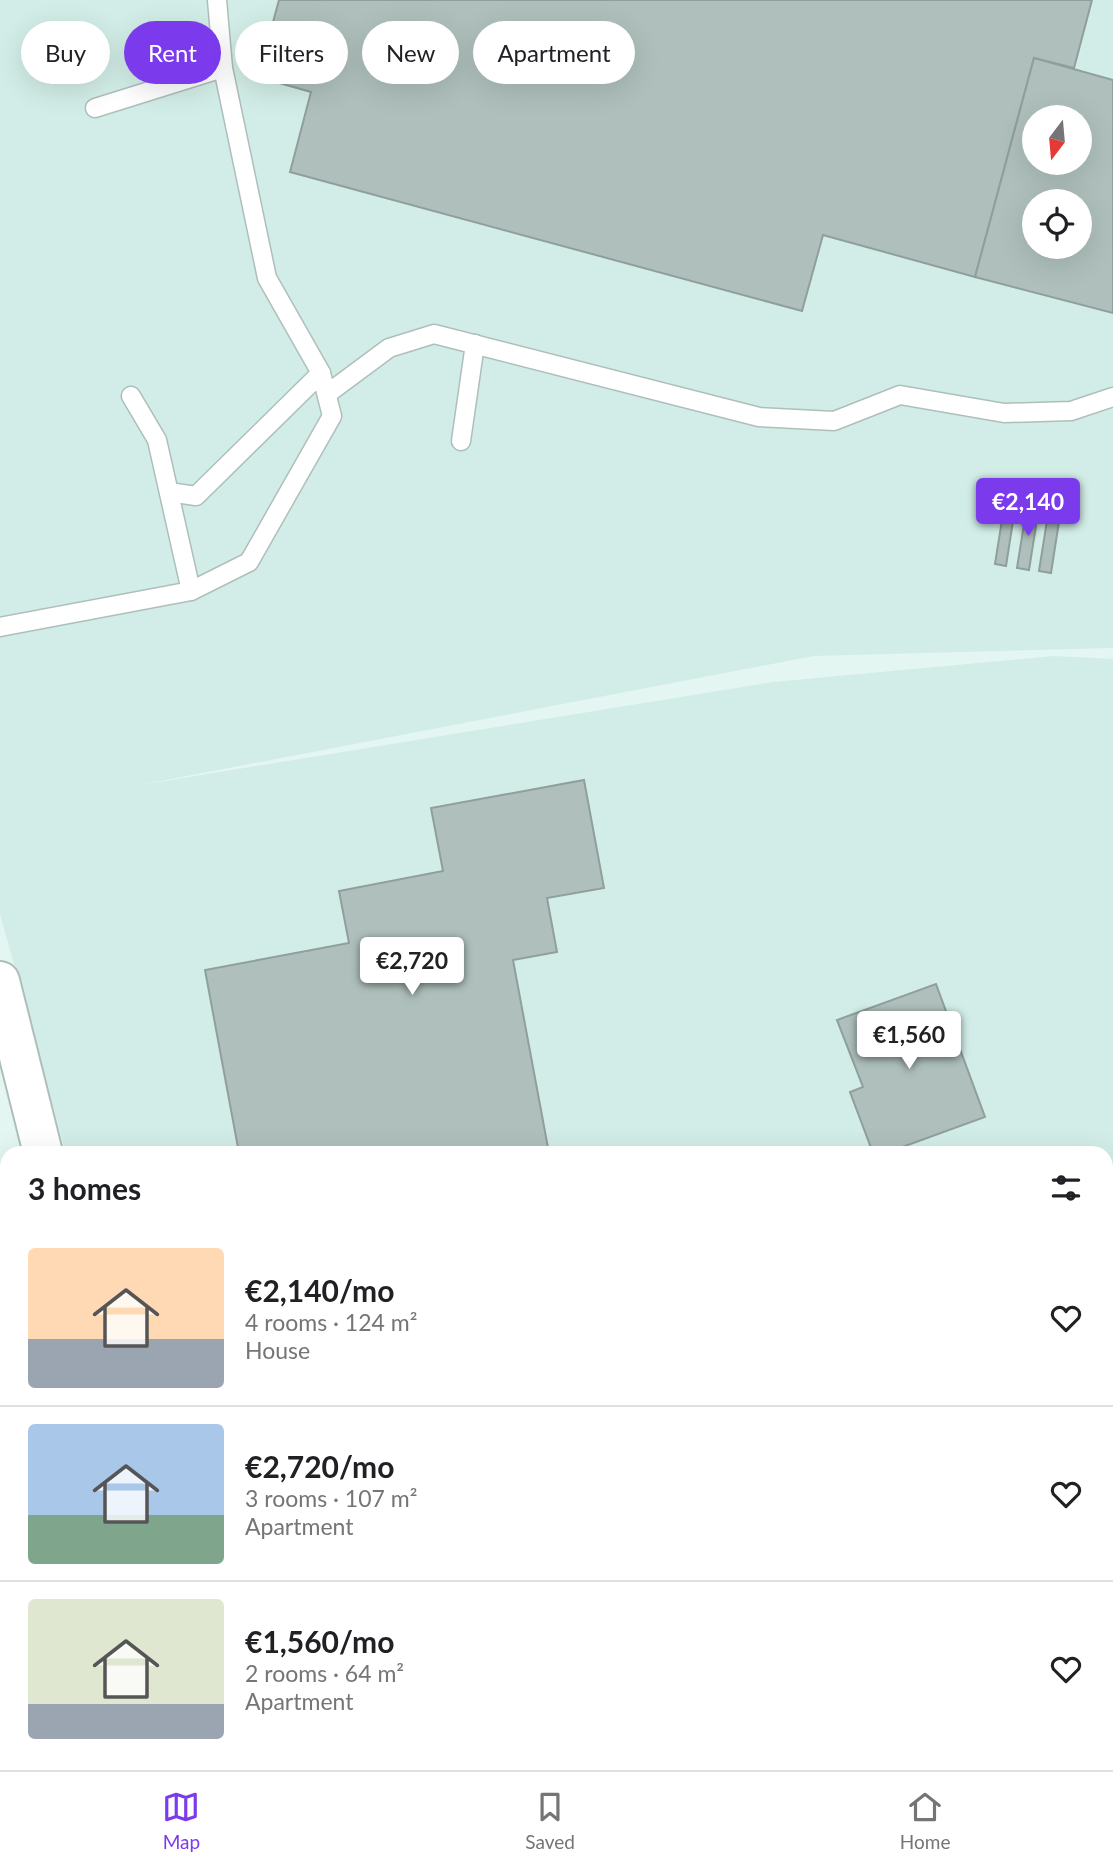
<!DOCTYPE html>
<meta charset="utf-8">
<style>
body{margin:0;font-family:Lato,sans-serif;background:#f2f2f2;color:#202124;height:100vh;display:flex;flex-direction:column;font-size:26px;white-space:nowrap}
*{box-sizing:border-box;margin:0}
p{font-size:23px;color:#757577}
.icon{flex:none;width:38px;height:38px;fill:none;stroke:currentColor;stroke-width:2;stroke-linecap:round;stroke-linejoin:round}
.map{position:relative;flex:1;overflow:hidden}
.sheet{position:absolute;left:0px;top:1146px;width:1113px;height:625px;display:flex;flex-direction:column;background:#fff;border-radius:21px 21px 0 0;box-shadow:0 7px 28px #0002}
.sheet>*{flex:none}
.guide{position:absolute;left:21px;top:21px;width:700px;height:63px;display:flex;gap:14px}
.needle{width:46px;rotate:196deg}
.buttons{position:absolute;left:1022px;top:105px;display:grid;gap:14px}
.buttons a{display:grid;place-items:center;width:70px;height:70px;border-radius:50%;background:#fff;box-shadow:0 7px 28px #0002;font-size:35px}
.price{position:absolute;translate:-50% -60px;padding:0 16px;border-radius:7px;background:#fff;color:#222;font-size:23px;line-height:46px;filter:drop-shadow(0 2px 4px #0008)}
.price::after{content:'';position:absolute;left:50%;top:42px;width:21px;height:16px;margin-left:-10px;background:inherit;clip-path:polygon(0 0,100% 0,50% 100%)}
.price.selected{background:#7c3aed;color:#fff}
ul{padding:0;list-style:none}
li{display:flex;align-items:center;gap:21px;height:175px;padding:0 28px}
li+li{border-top:2px solid #e0e0e0}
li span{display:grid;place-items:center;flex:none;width:196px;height:140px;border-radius:7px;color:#555}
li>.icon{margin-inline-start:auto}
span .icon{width:84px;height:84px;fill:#fffc;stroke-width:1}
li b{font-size:30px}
h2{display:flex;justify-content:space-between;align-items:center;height:84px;padding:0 28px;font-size:30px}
.chip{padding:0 24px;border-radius:32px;background:#fff;box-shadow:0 7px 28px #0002;font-size:24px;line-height:63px}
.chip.selected{background:#7c3aed;color:#fff}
.menu{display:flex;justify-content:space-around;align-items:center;height:98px;border-top:2px solid #e0e0e0;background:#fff;font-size:19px;color:#757577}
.menu a{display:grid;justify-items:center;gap:4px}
.menu .selected{color:#7c3aed}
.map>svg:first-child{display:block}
.built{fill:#d2ede7;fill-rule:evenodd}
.forest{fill:#c2a4e2}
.building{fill:#afc0bc;stroke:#8f9f9c;stroke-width:2;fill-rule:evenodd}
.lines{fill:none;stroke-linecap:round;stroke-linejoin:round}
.service-casing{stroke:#aebfbb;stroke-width:21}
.minor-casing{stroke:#aebfbb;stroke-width:40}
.secondary-casing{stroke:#aebfbb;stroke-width:42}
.motorway-casing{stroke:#d4d5d5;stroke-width:42}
.service{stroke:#fff;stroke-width:18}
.minor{stroke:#fff;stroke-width:37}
.secondary{stroke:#fff;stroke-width:38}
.motorway{stroke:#45b2a1;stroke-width:38}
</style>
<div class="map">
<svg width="1113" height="1770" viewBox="0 0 1113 1770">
<rect width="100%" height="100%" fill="#e4f6f2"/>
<path class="built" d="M0,0H1113V648L814,656L140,785L773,682L1054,656L1113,659V1220L1106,1226V1153H66L0,914ZM1034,117H1080V163H1034ZM1034,201H1080V247H1034Z"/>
<g class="forest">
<path d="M1113,1238V1290L1106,1295V1243Z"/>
<path d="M1113,1489V1770H733L742,1764H1106V1494Z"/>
<path d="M7,1683V1764H156L158,1770H0V1687Z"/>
<path d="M292,1764H413L402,1770H286L285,1767Z"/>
</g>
<g class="building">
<path d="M279,0H1092L1074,68L1034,58L975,277L823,235L802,311L290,172L311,92L258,77Z"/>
<path d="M1034,58L1113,80V313L975,277ZM1034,117H1080V163H1034ZM1034,201H1080V247H1034Z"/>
<path d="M1005,501L1016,502L1006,566L995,564Z"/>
<path d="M1027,505L1039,507L1029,570L1017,568Z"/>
<path d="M1049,508L1061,509L1051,573L1039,571Z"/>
<path d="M584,780L604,888L547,898L557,952L513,960L549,1153H239L205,970L349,943L339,891L443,871L431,808Z"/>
<path d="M936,984L985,1117L886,1153H873L850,1092L863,1087L837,1020Z"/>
</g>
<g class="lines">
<defs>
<g id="service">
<path d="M95,108L223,68"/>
<path d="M327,394L389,348L434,334L759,417L834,421L900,395L1004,413L1071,411L1113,397"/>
<path d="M131,396L157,440L191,591"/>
<path d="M461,441L475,344"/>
<path d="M169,492L196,496L321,373"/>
<path d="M0,627L191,591L249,562L332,416L321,373L267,278L223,68L217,0"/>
</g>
<path id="minor" d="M0,1622L7,1619"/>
<g id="secondary">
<path d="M0,981L43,1153"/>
<path d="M228,1764L230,1770"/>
</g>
<g id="motorway">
<path d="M1106,1327L1113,1322"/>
<path d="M1106,1439L1113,1434"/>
<path d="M478,1770L489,1764"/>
<path d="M639,1770L648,1764"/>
</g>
</defs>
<use href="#service" class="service-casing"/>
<use href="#minor" class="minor-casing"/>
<use href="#secondary" class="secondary-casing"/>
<use href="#motorway" class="motorway-casing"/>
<use href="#service" class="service"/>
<use href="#minor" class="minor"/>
<use href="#secondary" class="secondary"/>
<use href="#motorway" class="motorway"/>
</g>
</svg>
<div class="buttons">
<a><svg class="needle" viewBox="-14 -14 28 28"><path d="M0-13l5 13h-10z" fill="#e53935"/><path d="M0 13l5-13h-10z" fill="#757577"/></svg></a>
<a><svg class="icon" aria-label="locate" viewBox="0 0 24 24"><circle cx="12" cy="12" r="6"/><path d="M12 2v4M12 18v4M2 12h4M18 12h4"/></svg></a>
</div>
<b class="price selected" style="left:1028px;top:538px">€2,140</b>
<b class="price" style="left:412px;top:997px">€2,720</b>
<b class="price" style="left:909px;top:1071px">€1,560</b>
<div class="guide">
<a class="chip">Buy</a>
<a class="chip selected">Rent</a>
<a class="chip">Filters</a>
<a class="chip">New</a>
<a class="chip">Apartment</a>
</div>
<section class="sheet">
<h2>3 homes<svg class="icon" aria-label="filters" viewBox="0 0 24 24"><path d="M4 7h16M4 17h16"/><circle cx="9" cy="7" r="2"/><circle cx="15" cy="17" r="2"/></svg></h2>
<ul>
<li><span style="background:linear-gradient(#ffd9b3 65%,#9aa5b1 0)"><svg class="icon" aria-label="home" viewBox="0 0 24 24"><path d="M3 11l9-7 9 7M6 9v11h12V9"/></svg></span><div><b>€2,140/mo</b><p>4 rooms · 124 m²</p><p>House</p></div><svg class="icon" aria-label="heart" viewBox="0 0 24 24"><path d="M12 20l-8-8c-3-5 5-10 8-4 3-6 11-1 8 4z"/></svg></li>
<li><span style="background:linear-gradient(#a9c7e8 65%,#7fa58c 0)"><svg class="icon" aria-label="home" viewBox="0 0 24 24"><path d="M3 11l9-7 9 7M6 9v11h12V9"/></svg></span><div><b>€2,720/mo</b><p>3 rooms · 107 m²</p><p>Apartment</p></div><svg class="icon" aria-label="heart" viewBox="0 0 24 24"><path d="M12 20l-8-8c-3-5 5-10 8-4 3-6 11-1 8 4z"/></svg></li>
<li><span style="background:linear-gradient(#dfe7d0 75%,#9aa5b1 0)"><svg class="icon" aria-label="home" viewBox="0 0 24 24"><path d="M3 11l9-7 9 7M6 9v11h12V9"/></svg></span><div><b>€1,560/mo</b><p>2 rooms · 64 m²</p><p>Apartment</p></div><svg class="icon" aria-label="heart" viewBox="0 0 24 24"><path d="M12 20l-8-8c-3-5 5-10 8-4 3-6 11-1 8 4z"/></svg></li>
</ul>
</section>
</div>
<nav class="menu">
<a class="selected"><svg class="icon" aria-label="map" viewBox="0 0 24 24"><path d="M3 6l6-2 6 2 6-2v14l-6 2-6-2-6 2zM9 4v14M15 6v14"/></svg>Map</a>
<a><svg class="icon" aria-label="saved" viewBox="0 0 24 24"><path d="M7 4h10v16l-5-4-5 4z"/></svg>Saved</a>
<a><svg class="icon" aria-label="home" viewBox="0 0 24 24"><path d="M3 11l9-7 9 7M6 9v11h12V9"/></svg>Home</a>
</nav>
